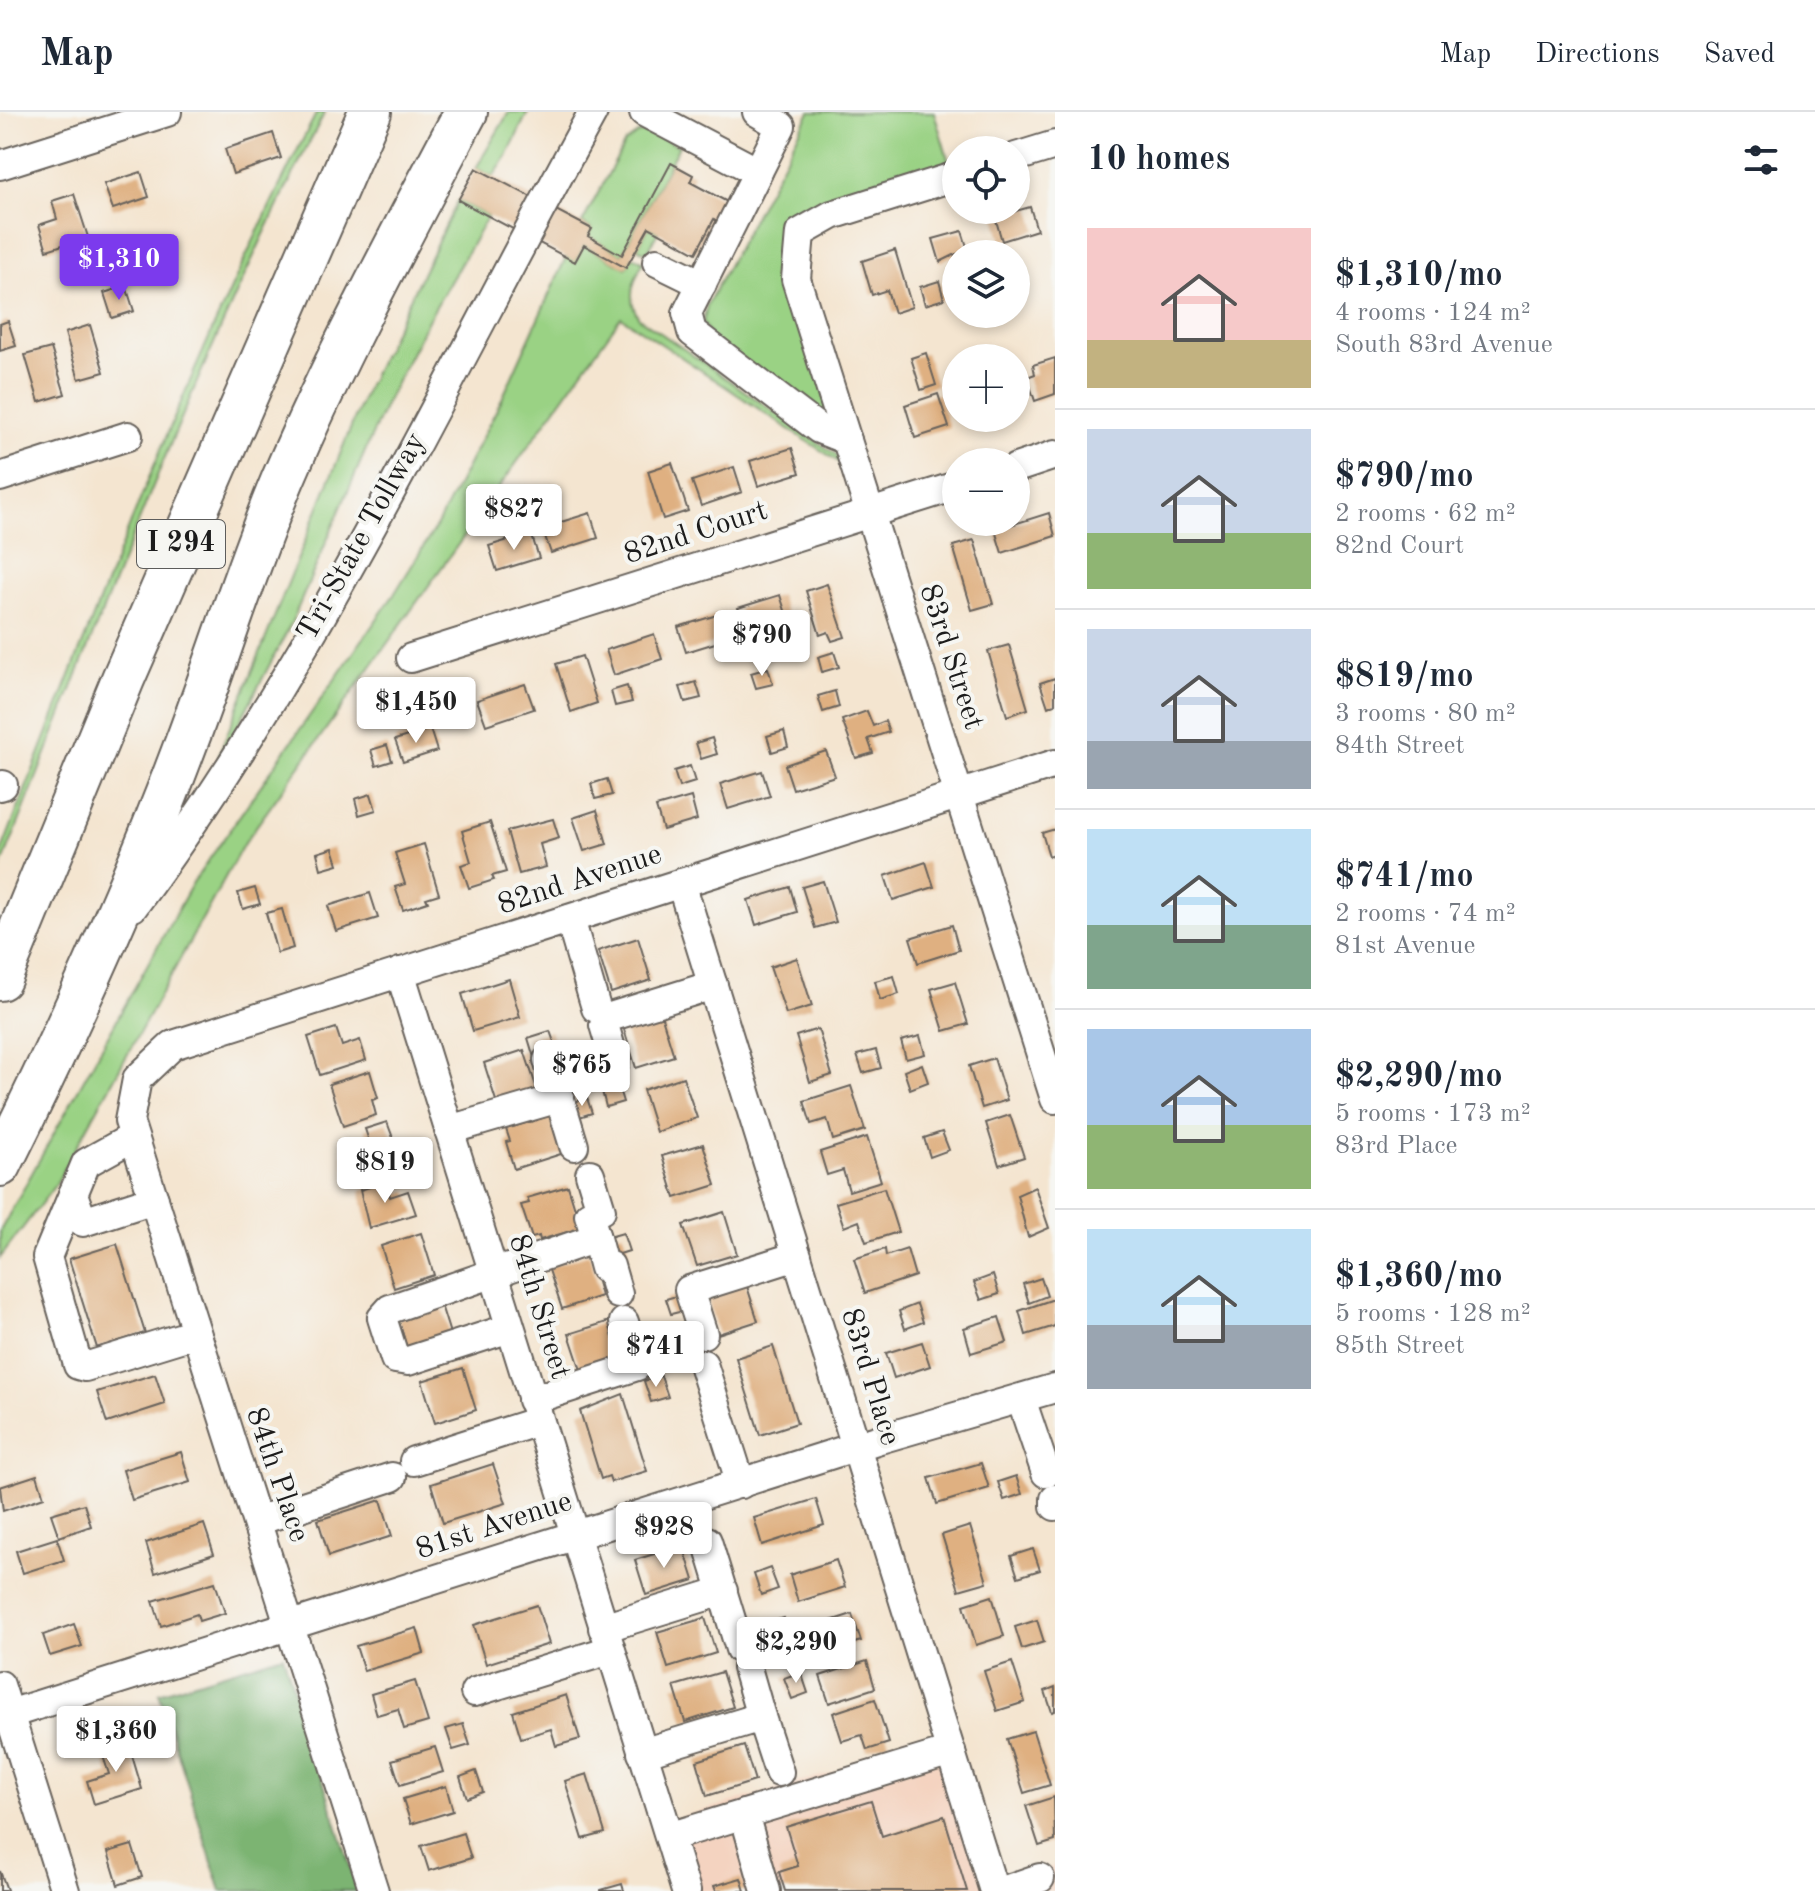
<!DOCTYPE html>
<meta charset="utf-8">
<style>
body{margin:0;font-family:"Old Standard TT",serif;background:#f6f6f7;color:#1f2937;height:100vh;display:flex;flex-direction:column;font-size:30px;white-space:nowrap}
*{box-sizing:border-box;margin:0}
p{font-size:26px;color:#747a83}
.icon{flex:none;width:44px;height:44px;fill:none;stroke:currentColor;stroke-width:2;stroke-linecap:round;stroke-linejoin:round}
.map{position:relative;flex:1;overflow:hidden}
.sheet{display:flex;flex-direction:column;background:#fff;width:760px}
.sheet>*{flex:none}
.tools{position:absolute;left:942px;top:24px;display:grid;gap:16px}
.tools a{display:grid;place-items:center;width:88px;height:88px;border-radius:50%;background:#fff;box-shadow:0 4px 12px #0003;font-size:40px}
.price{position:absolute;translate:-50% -68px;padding:0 18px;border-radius:8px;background:#fff;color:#222;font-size:26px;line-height:52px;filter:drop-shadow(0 2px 4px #0008)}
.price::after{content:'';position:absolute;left:50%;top:48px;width:24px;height:18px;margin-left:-12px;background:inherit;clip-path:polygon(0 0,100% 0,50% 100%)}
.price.selected{background:#7c3aed;color:#fff}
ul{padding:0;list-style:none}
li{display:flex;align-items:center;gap:24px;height:200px;padding:0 32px}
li+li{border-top:2px solid #e0e1e3}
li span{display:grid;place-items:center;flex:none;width:224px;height:160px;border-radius:0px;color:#555}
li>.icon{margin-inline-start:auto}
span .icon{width:96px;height:96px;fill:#fffc;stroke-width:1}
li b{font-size:34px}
h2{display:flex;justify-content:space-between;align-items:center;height:96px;padding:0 32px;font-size:34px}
header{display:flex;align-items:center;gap:48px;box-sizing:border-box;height:112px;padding:0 40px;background:#fff;border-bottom:2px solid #e0e1e3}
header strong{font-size:38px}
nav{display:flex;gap:44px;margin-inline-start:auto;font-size:28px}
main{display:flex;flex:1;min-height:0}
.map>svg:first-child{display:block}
.built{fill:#f4d3c0}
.green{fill:#9ad284;stroke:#5b7750;stroke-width:2}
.forest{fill:#7bb472;stroke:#4c6847;stroke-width:2}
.building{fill:#dfb081}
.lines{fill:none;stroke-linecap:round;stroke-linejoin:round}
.minor-casing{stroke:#68625b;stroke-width:32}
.highway-casing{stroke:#68625b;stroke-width:46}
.minor{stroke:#fff;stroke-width:28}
.highway{stroke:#fff;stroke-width:42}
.labels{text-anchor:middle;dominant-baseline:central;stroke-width:8;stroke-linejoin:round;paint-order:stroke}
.shield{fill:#f6f6f2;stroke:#5d5d5c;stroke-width:2}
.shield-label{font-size:28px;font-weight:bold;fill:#1c1c1c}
.street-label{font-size:30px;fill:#1c1c1c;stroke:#f6f6f2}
</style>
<header>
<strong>Map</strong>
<nav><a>Map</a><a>Directions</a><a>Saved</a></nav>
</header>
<main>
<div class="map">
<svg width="1055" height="1779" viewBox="0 0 1055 1779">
<rect width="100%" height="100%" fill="#f6f6f2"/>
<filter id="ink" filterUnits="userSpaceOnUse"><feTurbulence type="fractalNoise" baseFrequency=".0125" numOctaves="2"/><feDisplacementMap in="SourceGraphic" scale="16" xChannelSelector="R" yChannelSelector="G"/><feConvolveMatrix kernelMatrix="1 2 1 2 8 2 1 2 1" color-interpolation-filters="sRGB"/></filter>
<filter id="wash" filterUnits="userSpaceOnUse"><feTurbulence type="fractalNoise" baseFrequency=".006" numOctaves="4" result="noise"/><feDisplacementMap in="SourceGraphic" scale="32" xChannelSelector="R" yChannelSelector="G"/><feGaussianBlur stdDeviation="1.8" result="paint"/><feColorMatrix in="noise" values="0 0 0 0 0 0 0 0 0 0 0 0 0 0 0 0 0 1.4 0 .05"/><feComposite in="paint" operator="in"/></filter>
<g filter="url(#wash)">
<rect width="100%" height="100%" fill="#f4e5d0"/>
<path class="built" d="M947,1627L993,1773L1055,1754V1779H686L664,1710Z"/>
<g class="green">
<path d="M317,0H325C197,244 102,502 0,758V743C98,492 192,240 317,0Z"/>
<path d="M509,0H528L507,44L493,65L476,56Z"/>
<path d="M810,0H934L949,50C898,65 831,72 796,115L827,301L821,305L711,228L703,210L707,193Z"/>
<path d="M639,21H653L679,34L622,143L588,124L592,117L582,111L625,31Z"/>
<path d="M458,88L488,104L427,210L385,293L291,512L222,644L219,642L368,273Z"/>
<path d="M649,115L658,120L647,141L637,136Z"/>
<path d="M584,133L626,156L633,144L643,150C633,170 626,186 639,206L844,348L846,355L621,205L243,733L56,1072L0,1146V1119L192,772L393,484L437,413L501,289L566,145L575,149Z"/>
</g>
<path class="forest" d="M283,1543L358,1779H221L159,1581Z"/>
<g id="blocks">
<g class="building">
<path d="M273,21L281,46L233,62L225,37Z"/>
<path d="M671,51L693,63L690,70L733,93L722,113L714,107L696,141L649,115L626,156L584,133L575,150L458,88L476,56L592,117L588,124L622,143Z"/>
<path d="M141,60L149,85L113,97L104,72Z"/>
<path d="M74,82L88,125L47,138L39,113L57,107L52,89Z"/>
<path d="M1030,95L1037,118L1002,129L995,105Z"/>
<path d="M962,119L969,141L956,142L940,150L933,127Z"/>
<path d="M895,138L912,195L894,201L887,178L872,183L862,149Z"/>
<path d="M939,169L944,187L925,193L920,175Z"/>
<path d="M126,174L134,199L112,206L104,181Z"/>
<path d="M8,209L16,234L0,239V212Z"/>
<path d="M90,213L104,260L79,267L65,221Z"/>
<path d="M51,236L65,282L39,290L25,243Z"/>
<path d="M926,241L936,273L921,278L911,246Z"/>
<path d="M1055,246V282L1035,289L1027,265L1035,262L1033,253Z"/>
<path d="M956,267V290H955L949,269Z"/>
<path d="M938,282L949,315L915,326L905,293Z"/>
<path d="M792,336L800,361L758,374L750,349Z"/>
<path d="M672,351L688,399L663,407L648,359Z"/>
<path d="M734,355L742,380L701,394L692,369Z"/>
<path d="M590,401L598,426L551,441L542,416Z"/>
<path d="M1049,401L1055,424L1002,441L995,418Z"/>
<path d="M531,421L539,446L497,459L489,434Z"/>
<path d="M974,428L993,492L972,498L953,434Z"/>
<path d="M827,472L845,525L832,529L828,520L820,523L806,479Z"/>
<path d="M780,483L788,508L747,521L738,496Z"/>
<path d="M720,502L728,527L686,540L678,515Z"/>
<path d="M654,522L662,547L614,563L606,538Z"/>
<path d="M1009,533L1028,597L1007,604L988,539Z"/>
<path d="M834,540L839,555L822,560L818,545Z"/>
<path d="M582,544L597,591L571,600L556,552Z"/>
<path d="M768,556L773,572L756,576L751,561Z"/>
<path d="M1055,566V592L1048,595L1040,571Z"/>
<path d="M696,570L701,586L685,590L680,575Z"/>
<path d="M525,572L534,597L486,613L477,588Z"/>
<path d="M627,574L632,590L615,594L611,579Z"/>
<path d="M835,579L839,595L823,600L818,584Z"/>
<path d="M867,599L873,614L885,609L889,620L868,627L873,641L856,646L842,608Z"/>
<path d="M430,617L437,639L403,650L395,628Z"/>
<path d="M784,619L788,635L772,640L767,624Z"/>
<path d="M712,626L717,642L701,647L696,631Z"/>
<path d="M387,633L392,649L376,654L371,638Z"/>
<path d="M826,639L835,664L793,677L785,653Z"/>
<path d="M690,654L695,670L679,675L674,659Z"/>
<path d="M762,659L770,684L728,697L720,672Z"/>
<path d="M607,667L612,683L595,687L591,672Z"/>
<path d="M371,682L376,698L359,703L355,687Z"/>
<path d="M691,685L697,708L663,718L656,695Z"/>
<path d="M597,698L607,732L584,739L573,706Z"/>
<path d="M553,707L559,726L540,732L546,755L519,762L507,719Z"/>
<path d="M490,710L506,760L492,764L494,768L469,776L461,753L471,750L462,719Z"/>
<path d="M1055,717V742L1049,744L1042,721Z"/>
<path d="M424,732L439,782L426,786L428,790L403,798L395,775L405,772L395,741Z"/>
<path d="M333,736L338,752L321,757L317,741Z"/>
<path d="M926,750L934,775L893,788L885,764Z"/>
<path d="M823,769L836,810L815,816L802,775Z"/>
<path d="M790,775L797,800L756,813L748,788Z"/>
<path d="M255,776L260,792L243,797L238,781Z"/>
<path d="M370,781L378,806L336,819L328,794Z"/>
<path d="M282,797L293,836L277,841L266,801Z"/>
<path d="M952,813L959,838L918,851L910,826Z"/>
<path d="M638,826L651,868L611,881L598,839Z"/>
<path d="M797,846L812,894L786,902L770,855Z"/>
<path d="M894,864L899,882L880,888L875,869Z"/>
<path d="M509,867L520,905L473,919L462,882Z"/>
<path d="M955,870L968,912L944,919L931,877Z"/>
<path d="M661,902L674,944L636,956L623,914Z"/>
<path d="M336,916L342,934L360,928L366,948L320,963L308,925Z"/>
<path d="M818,917L832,963L810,970L796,924Z"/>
<path d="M550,919L558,941L535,949L528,926Z"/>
<path d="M920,924L925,942L906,947L901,929Z"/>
<path d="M524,938L538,980L497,992L484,951Z"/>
<path d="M876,938L881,956L863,961L857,943Z"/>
<path d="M994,946L1007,988L982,996L969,954Z"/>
<path d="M922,952L928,970L910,977L904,959Z"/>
<path d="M370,959L378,986L372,988L376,1003L343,1014L329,972Z"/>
<path d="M683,965L697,1006L656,1020L643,978Z"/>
<path d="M618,974L623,990L606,995L602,979Z"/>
<path d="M851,974L865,1018L833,1028L827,1007L811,1012L804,989Z"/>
<path d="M587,986L592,1001L576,1006L571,991Z"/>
<path d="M552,1003L564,1041L514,1057L506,1030L510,1029L506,1017Z"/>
<path d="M1010,1003L1024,1045L999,1053L986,1011Z"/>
<path d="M387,1010L396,1034L391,1035L396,1054L350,1069L342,1044L371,1035L365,1017Z"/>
<path d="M942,1020L949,1038L930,1045L924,1026Z"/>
<path d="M867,1025L881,1069L849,1079L843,1058L827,1063L820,1040Z"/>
<path d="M703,1032L716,1073L675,1086L662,1044Z"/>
<path d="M386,1070L390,1085L408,1079L416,1102L369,1116L360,1078Z"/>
<path d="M568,1074L581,1116L540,1128L539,1124L532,1126L521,1093L529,1091L527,1086Z"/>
<path d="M1035,1075L1049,1116L1028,1125L1017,1083Z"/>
<path d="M884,1076L898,1120L866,1130L859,1109L844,1115L836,1091Z"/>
<path d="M724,1100L737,1142L697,1154L683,1113Z"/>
<path d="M421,1121L434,1163L394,1176L381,1134Z"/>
<path d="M623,1121L629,1139L607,1146L602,1127Z"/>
<path d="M117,1132L145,1221L97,1236L69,1147Z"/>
<path d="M885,1137L886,1144L907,1137L915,1164L865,1181L854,1147Z"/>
<path d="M589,1142L601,1184L562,1197L548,1155Z"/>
<path d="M993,1163L999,1182L981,1188L974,1170Z"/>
<path d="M1041,1166L1047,1184L1029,1191L1023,1172Z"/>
<path d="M745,1168L758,1209L718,1222L705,1180Z"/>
<path d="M683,1182L687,1198L671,1202L666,1187Z"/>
<path d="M1054,1187L1055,1214L1026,1223L1019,1199Z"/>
<path d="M917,1192L923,1210L905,1217L899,1199Z"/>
<path d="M441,1193L452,1228L409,1242L398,1207Z"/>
<path d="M999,1205L1007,1230L971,1241L964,1216Z"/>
<path d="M610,1209L623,1251L583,1264L569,1222Z"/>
<path d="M664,1229L670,1251L653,1256L647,1234Z"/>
<path d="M922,1230L930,1254L894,1266L886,1241Z"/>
<path d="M773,1234L797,1311L760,1323L736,1246Z"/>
<path d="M463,1256L476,1298L435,1311L422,1269Z"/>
<path d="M155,1262L165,1292L107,1311L97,1280Z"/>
<path d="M661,1264L668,1285L651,1290L644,1269Z"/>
<path d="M623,1282L647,1359L611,1370L609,1364L601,1367L580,1299Z"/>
<path d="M181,1340L190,1370L132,1388L123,1358Z"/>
<path d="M981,1351L989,1376L937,1392L929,1366Z"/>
<path d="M493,1352L506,1391L443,1411L431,1372Z"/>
<path d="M37,1363L44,1385L3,1399L0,1375Z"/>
<path d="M1016,1364L1022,1382L1004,1388L998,1370Z"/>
<path d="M816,1387L824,1413L762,1433L754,1406Z"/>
<path d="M381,1388L392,1424L329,1444L318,1408Z"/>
<path d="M84,1392L91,1414L59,1425L51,1402Z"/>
<path d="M204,1412L214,1442L155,1461L146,1431Z"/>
<path d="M970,1414L987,1470L959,1478L942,1423Z"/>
<path d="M57,1426L64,1448L23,1461L16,1439Z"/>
<path d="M683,1433L694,1468L646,1483L635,1448Z"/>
<path d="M1033,1437L1040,1458L1018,1465L1011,1444Z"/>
<path d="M836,1448L845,1475L798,1490L790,1463Z"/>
<path d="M770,1456L778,1477L761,1483L754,1462Z"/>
<path d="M215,1470L225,1501L199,1509L197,1502L161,1514L153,1489Z"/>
<path d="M992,1484L1004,1524L976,1533L964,1493Z"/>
<path d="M537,1493L549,1532L486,1552L474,1513Z"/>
<path d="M852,1502L861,1529L814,1543L806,1517Z"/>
<path d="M705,1506L716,1541L668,1556L657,1520Z"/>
<path d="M784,1506L792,1527L775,1533L768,1511Z"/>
<path d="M1037,1508L1044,1530L1022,1537L1015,1515Z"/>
<path d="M74,1512L82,1534L50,1544L43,1523Z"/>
<path d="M417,1516L424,1541L364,1559L356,1534Z"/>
<path d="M867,1549L875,1576L829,1591L820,1564Z"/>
<path d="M1012,1550L1025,1590L997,1599L984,1559Z"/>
<path d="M722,1560L733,1595L685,1610L674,1574Z"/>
<path d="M801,1560L808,1581L792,1587L784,1566Z"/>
<path d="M415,1569L428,1610L404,1617L398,1597L377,1603L371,1582Z"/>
<path d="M1055,1575V1599L1052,1600L1045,1579Z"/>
<path d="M566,1583L580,1627L556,1634L551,1617L521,1626L513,1600Z"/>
<path d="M875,1587L889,1631L867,1638L862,1623L842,1629L833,1601Z"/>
<path d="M463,1612L470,1633L453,1638L446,1617Z"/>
<path d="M1033,1619L1050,1673L1024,1681L1007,1627Z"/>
<path d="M127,1627L142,1677L94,1692L87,1669L109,1662L100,1635Z"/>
<path d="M744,1634L755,1669L707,1684L697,1649Z"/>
<path d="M435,1635L443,1660L400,1673L392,1648Z"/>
<path d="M476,1659L483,1680L467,1686L460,1665Z"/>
<path d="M587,1662L605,1721L583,1727L565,1669Z"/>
<path d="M446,1674L453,1699L411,1712L403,1687Z"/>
<path d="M1054,1685L1055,1729L1039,1734L1026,1694Z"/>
<path d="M871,1689L882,1724L944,1704L967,1779H785L779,1760L798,1754L786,1715Z"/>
<path d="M463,1721L471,1746L429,1759L421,1734Z"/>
<path d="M132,1733L142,1765L118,1773L108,1740Z"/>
<path d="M0,1759L7,1778L4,1779H0Z"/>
<path d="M741,1766L745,1779H716L714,1774Z"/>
<path d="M622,1772L624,1779H601V1778Z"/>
</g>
</g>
</g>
<g filter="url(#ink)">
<use href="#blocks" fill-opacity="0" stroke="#68625b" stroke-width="2"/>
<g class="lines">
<defs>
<g id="minor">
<path d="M644,0L758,60"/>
<path d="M757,0L781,14L687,201L692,220L819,317L847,328"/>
<path d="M1016,45L1055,33"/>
<path d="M0,53L167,0"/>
<path d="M956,64L832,103L800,121L796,167L1055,987"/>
<path d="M657,150L702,172"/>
<path d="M1016,356L1055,343"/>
<path d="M0,365L128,324"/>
<path d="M411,546L956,374"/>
<path d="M0,674L3,673"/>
<path d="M681,771L994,1779"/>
<path d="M133,795C316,550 446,267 593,0"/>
<path d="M570,807L596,896"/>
<path d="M400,860L686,1779"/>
<path d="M548,948L574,1034"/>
<path d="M615,950L604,913L610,905L713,873"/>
<path d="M449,1018L559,986"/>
<path d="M133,1025L86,1051L47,1145L78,1253L85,1255L196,1221"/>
<path d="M73,1082L83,1110L154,1087"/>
<path d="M596,1126L604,1156L610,1154L618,1182"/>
<path d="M510,1216L408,1249L395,1247L382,1206L390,1197L596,1126L589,1103L601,1098L590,1062"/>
<path d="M703,1222L689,1178L797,1144"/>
<path d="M703,1252L741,1372"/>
<path d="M1021,1287L1046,1361"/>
<path d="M532,1288L637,1254L624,1210"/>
<path d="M414,1349L539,1309"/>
<path d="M1055,1387V1394"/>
<path d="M257,1409L392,1365"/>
<path d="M707,1429L740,1537"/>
<path d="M603,1516L723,1479"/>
<path d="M747,1556L761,1605"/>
<path d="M0,1573L65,1779"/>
<path d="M475,1580L610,1538"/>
<path d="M0,1605L880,1327L1055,1276"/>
<path d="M642,1641L761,1605L779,1660"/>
<path d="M744,1702L766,1779"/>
<path d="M669,1725L951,1639"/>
<path d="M374,1779L129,1009L137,967L173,933L1055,652"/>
<path d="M1002,1779L1040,1766"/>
</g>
<g id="highway">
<path d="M0,867L123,567L370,0"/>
<path d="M0,1053C77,899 148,740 206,577C231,506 254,436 283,367C337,241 402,121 466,0"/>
</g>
</defs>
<use href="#minor" class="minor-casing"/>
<use href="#highway" class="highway-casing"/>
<use href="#minor" class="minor"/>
<use href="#highway" class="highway"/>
</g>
</g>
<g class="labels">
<rect class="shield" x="137" y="408" width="88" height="48" rx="6"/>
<g class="shield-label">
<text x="181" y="432">I 294</text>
</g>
<g class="street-label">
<text transform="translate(696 421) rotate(-18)">82nd Court</text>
<text transform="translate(362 425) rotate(-61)">Tri-State Tollway</text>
<text transform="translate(951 545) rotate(72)">83rd Street</text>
<text transform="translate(580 768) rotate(-18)">82nd Avenue</text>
<text transform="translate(539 1195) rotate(73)">84th Street</text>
<text transform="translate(870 1265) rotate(73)">83rd Place</text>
<text transform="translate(277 1363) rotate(71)">84th Place</text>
<text transform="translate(494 1414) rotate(-18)">81st Avenue</text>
</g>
</g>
</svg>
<div class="tools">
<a><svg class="icon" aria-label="locate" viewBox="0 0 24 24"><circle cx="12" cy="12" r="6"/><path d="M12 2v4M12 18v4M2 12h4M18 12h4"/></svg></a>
<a><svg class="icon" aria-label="layers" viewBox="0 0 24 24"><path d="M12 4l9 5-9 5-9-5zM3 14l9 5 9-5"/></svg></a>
<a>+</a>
<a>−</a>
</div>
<b class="price selected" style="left:119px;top:190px">$1,310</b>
<b class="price" style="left:514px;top:440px">$827</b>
<b class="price" style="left:762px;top:566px">$790</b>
<b class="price" style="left:416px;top:633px">$1,450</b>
<b class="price" style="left:582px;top:996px">$765</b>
<b class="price" style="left:385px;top:1093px">$819</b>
<b class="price" style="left:656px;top:1277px">$741</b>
<b class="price" style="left:664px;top:1458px">$928</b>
<b class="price" style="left:796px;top:1573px">$2,290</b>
<b class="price" style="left:116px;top:1662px">$1,360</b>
</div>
<section class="sheet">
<h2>10 homes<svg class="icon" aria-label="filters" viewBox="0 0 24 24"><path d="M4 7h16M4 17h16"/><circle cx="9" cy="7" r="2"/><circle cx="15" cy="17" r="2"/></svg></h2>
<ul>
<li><span style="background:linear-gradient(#f6c9c9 70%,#c2b280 0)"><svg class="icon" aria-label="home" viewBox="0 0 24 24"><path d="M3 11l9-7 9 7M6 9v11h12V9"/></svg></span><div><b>$1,310/mo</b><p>4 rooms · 124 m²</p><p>South 83rd Avenue</p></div></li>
<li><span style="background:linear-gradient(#c9d6e8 65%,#8fb573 0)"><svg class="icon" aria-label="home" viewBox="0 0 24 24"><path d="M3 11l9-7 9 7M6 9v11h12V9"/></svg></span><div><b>$790/mo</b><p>2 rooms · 62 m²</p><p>82nd Court</p></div></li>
<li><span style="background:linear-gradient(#c9d6e8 70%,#9aa5b1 0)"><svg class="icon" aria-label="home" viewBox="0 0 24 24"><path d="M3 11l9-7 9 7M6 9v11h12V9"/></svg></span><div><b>$819/mo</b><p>3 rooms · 80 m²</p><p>84th Street</p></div></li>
<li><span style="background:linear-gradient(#bfe0f5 60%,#7fa58c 0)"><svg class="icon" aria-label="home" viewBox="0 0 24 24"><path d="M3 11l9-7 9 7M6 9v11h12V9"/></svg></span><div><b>$741/mo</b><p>2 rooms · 74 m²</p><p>81st Avenue</p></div></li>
<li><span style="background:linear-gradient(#a9c7e8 60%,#8fb573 0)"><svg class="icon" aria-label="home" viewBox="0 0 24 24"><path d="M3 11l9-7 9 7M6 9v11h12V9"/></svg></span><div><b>$2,290/mo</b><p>5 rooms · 173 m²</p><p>83rd Place</p></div></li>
<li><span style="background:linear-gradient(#bfe0f5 60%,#9aa5b1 0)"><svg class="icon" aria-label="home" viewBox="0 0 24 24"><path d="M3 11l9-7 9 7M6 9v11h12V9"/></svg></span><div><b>$1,360/mo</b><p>5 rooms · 128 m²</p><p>85th Street</p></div></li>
</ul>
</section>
</main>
